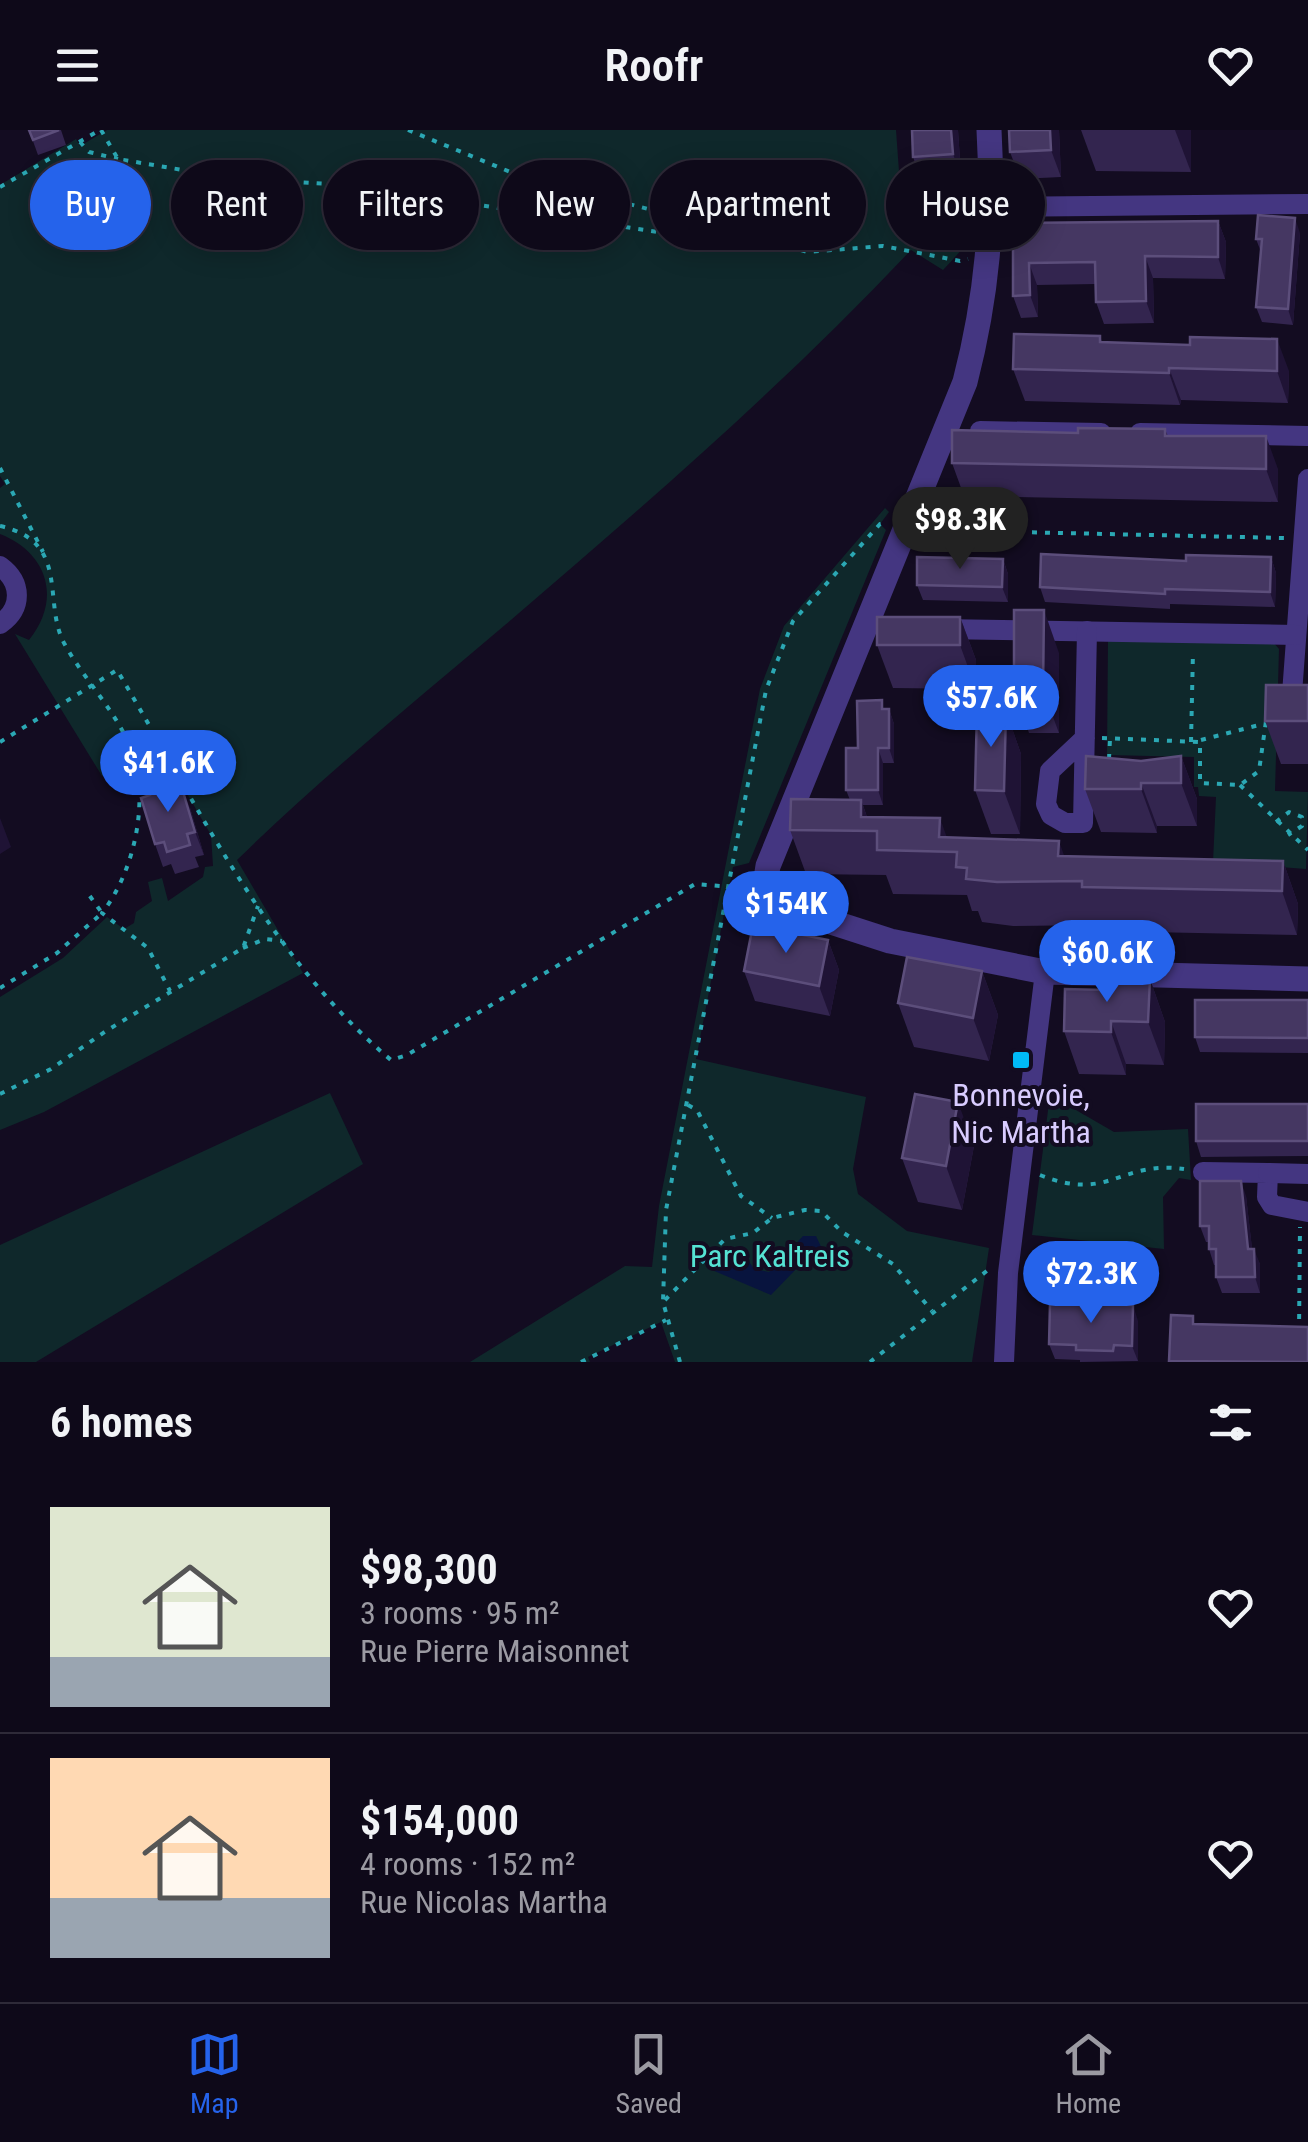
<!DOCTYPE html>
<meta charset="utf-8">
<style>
body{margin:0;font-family:"Roboto Condensed",sans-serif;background:#1c1726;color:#f1f3f6;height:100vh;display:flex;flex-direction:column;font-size:38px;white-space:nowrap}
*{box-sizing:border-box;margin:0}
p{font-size:32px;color:#9b9aa2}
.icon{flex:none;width:55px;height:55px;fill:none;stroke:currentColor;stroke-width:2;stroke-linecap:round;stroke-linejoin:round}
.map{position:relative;height:1232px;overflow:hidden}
.side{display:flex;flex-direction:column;background:#0e0919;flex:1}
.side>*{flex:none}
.hud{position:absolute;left:30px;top:30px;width:1250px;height:90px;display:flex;gap:20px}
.price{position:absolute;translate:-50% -85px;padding:0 22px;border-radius:35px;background:#2563eb;color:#fff;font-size:32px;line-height:65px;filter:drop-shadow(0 2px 5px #0008)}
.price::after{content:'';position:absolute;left:50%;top:60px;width:30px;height:22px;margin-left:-15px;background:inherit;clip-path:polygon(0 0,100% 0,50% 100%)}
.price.selected{background:#222;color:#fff}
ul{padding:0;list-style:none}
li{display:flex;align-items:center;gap:30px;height:250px;padding:0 50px}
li+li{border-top:2px solid #2e2a38}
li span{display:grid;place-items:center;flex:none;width:280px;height:200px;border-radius:0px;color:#555}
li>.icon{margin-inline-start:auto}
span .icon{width:120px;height:120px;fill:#fffc;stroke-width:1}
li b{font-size:42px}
h2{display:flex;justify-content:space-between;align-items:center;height:120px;padding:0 50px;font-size:42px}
.tag{padding:0 35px;border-radius:45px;background:#0e0919;box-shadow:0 5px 25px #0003,0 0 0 2px #2e2a38;font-size:35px;line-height:90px}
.tag.selected{background:#2563eb;color:#fff}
header{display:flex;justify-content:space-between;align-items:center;height:130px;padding:0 50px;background:#0e0919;font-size:45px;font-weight:600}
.tab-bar{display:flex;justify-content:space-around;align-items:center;height:140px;border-top:2px solid #2e2a38;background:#0e0919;font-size:28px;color:#9b9aa2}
.tab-bar a{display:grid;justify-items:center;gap:5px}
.tab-bar .selected{color:#2563eb}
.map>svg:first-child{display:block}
.green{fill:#0f282b}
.water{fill:#08143e}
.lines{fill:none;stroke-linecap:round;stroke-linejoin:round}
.path{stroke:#2ba8b4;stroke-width:4;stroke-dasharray:5 8;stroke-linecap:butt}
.minor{stroke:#443681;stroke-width:20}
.tertiary{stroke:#443681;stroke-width:25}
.wall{fill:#33254f}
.shaded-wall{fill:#1f1335}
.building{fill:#453762;stroke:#5c4e7b;stroke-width:2.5}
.poi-dot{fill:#00baf7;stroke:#130c21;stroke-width:4}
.labels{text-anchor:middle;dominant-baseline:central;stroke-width:8;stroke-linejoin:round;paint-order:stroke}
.poi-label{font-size:32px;fill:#d9ccff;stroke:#130c21}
.park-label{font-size:32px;fill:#55e2d3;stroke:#130c21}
</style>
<header><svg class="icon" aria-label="menu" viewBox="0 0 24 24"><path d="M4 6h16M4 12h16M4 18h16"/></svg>Roofr<svg class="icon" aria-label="heart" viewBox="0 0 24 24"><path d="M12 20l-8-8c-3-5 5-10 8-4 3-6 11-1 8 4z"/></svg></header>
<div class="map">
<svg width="1308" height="1232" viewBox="0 0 1308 1232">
<rect width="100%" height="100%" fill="#130c21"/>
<g class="green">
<path d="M107,0H896L900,55L975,46C977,100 980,101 943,140L911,120C785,254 644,376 505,495C414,572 322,647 237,730L303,843L44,982L0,1000V867L63,828L107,787L124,799L134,793L136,782L152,771L148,752L162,748L168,771L203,747L205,737L213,736L211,705L164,624L135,637L133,631L102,646L15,504L29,510C62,469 48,423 0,404V358L5,354L0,346V55L76,9L80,16Z"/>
<path d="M885,378L889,382L880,394L886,400L749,733L733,737L696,929L866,967L853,1039L858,1064L907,1101L989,1118L972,1232H675L661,1192L588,1227L590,1232H470L625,1136L652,1137L659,1076L760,559L784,496Z"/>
<path d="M1108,510L1273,512L1279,519L1275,661L1308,662L1306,739L1213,732L1216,667L1199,666L1198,657H1194V627L1107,625Z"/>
<path d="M330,963L363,1034L36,1232H0V1115Z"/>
<path d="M1050,965L1114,1002L1188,999L1191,1050L1179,1048L1163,1067L1164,1119L1032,1105Z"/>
</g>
<path class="water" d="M803,1106H816L825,1125L801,1134L771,1165L712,1140L717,1129L730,1122L746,1127L754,1139L769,1142Z"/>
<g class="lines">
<g class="path">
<path d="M101,0L118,29L230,48L346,55L658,102H685"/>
<path d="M408,0L520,46L664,83L685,102L768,110L807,122L883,116L960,131L968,129"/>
<path d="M80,12L89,22L118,29"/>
<path d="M0,57L100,0"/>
<path d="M0,338L43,422"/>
<path d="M0,396C71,412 42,471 64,513C83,548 114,579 130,616C151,667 135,741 102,783L148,818L170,861"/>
<path d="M928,400L1284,408"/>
<path d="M1102,608L1200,612V653L1240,655L1259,641L1266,591"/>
<path d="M1201,610L1263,594"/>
<path d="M0,612L117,540C197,674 269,828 391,930L407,925L695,754L746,758"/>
<path d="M1191,612L1193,521"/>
<path d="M1109,629L1110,609"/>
<path d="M1240,655L1308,720"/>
<path d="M1276,692L1289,682L1302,687V696L1288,705"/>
<path d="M1086,793V823"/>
<path d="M243,818L265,809L282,811"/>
<path d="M0,858L57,823L102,783L87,762"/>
<path d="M0,964L51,939L106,901L243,818L258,776"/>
<path d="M688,975L697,980L741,1066L772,1088"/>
<path d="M1040,1045C1110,1073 1119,1030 1184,1039"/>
<path d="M665,1170L725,1109L753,1103L772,1088L805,1080L821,1081L842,1102L893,1134L932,1181"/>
<path d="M1299,1202L1300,1097"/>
<path d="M581,1232L666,1190"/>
<path d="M680,1232L663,1172L666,1080L766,560L793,491L880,394L886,393"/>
<path d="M870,1232L988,1140"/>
</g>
<g class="minor">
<path d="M994,77L1308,74"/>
<path d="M980,301L1101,303"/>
<path d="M1140,303L1308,306"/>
<path d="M1308,349L1291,577H1308"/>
<path d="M0,436C22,452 23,478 0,494"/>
<path d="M940,499L1296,505"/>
<path d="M1085,608L1050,641L1046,674L1051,685L1065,693H1083L1087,501"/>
<path d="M1203,1042L1268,1043L1267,1067L1272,1075L1308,1082"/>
<path d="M1268,1043L1308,1044"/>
<path d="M1004,1232L1008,1143L1045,842"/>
</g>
<path class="tertiary" d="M989,0C994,88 987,167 965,252L768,736L764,761L785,777L890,811L1045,842L1308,849"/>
</g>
<g class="wall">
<path d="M29,0H61L66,15L38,25Z"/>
<path d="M958,0L961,46L921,49L913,27Z"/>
<path d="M1059,0L1061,47L1020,49L1010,22Z"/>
<path d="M1081,0H1191V42L1096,41Z"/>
<path d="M1218,91L1226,112L1225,149L1153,148L1154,193L1104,194L1096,172V154L1037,155L1038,187L1021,188L1013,166V93Z"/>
<path d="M1300,103L1293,195L1262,192L1256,177L1261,122L1256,109Z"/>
<path d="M1100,206L1102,212L1289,241L1288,273L1181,270L1180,275L1025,271L1013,239Z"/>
<path d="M1165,299L1168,306L1278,339V372L964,366L952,333L1078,303Z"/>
<path d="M1271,427L1276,443L1275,477L1170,474V479L1045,472L1040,457L1186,431Z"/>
<path d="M1003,429L1008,444V472L923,470L917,455Z"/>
<path d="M960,487L976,530V559L893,558L877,515Z"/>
<path d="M1059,523V603H1029L1014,560Z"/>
<path d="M1308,555V634H1281L1265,591Z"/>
<path d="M886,579H889L894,594V633H883V675H863L867,687L946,707L1064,726L1283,731L1298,774L1297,805L1098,801L1096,795L1013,796L982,792L978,781H972L967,765L893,764L886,745L806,744L790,700L850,670L846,660L858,618Z"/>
<path d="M1006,581L1021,624L1020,704H991L975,660Z"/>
<path d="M1181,626L1197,669V696H1157V703L1101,702L1085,659L1141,631Z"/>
<path d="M174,658L190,678L204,725L195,727L199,737L175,744L171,734L163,737L155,714Z"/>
<path d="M828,810L839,840L830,886L755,871L744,841Z"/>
<path d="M982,841L998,885L989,931L914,917L898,873Z"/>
<path d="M1150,849L1165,892L1164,935L1126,934V945L1079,944L1064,901L1107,860Z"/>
<path d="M1308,870V923L1200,922L1195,907Z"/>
<path d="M1308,974V1026L1201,1027L1196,1011Z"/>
<path d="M974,1016L962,1080L918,1072L902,1028Z"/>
<path d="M1246,1066L1252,1119L1260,1134V1163H1222L1216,1147V1135H1214L1209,1119V1112H1206L1200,1096Z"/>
<path d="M1138,1191V1231L1080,1232V1230L1055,1229L1049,1214Z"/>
</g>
<g class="shaded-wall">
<path d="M951,0H958L961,46L953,24Z"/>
<path d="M1050,0H1059L1061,47L1051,20Z"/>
<path d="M1175,0H1191V42Z"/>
<path d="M1295,88L1300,103L1293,195L1288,179Z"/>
<path d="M1218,91L1226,112L1225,149L1218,127Z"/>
<path d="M1145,126L1153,148L1154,193L1146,171Z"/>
<path d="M1029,133L1037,155L1038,187L1030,165Z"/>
<path d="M1277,209L1289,241L1288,273L1277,241Z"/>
<path d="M1169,238L1181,270L1180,275L1169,243Z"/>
<path d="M1266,306L1278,339V372L1266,339Z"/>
<path d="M1271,427L1276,443L1275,477L1270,462Z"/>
<path d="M1003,429L1008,444V472L1002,457Z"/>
<path d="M1044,480L1059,523V603L1043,560Z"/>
<path d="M960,487L976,530V559L960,515Z"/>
<path d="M889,579L894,594V633L889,618Z"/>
<path d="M1006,581L1021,624L1020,704L1004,661Z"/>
<path d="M878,618L883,633V675L878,660Z"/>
<path d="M1181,626L1197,669V696L1181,653Z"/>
<path d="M1141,653L1157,696V703L1141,659Z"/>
<path d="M181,655L190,678L204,725L195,702Z"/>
<path d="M861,670L872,701L861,687Z"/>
<path d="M0,688L11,717L0,724Z"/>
<path d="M940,688L952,722L939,707Z"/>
<path d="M1059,711L1073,751L1058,726Z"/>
<path d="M1283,731L1298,774L1297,805L1282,761Z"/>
<path d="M828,810L839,840L830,886L819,856Z"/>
<path d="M982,841L998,885L989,931L973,888Z"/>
<path d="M1150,849L1165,892L1164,935L1148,892Z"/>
<path d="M1111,891L1126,934V945L1111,902Z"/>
<path d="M958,972L974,1016L962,1080L946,1036Z"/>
<path d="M1241,1051L1246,1066L1254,1135L1248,1119Z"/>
<path d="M1254,1119L1260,1134V1163L1255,1147Z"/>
<path d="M1133,1175L1138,1191V1231L1132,1216Z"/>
</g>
<g class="building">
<path d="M29,0H59L33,10Z"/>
<path d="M912,0H951L953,24L913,27Z"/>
<path d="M1009,0H1050L1051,20L1010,22Z"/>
<path d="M1258,85L1295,88L1288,179L1256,177L1262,109H1256Z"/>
<path d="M1218,91V127L1145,126L1146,171L1096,172L1095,132L1029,133L1030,165L1013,166V93Z"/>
<path d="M1014,204L1100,206V212L1190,215V207L1277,209V241L1169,238V243L1013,239Z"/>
<path d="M1078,298L1165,299V306H1266V339L952,333V300L1078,303Z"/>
<path d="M1041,424L1186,431V425L1271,427L1270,462L1165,459V464L1040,457Z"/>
<path d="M917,427L1003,429L1002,457L917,455Z"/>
<path d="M1014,480H1044L1043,560H1014Z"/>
<rect x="877" y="487" width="83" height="28"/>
<path d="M1266,555H1308V591H1265Z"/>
<path d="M882,570V579H889V618H878V660H846V618H858L857,571Z"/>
<path d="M977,580L1006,581L1004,661L975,660Z"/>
<path d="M1086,626L1141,631L1181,626V653H1141V659H1085Z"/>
<path d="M171,648L173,658L181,655L195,702L187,704L190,715L167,722L164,712L155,714L141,668L150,665L147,655Z"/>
<path d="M791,669L861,670V687L940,688L939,707L1059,711L1058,726L1283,731L1282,761L1082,757V751L997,752L966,749L967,738L956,737L957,722L877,720V701L790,700Z"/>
<path d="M753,795L828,810L819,856L744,841Z"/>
<path d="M907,827L982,841L973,888L898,873Z"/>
<path d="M1107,847L1150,849L1148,892L1111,891V902L1064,901L1065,859L1107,860Z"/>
<path d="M1195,870H1308V908L1195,907Z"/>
<path d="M915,964L958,972L946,1036L902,1028Z"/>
<rect x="1196" y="974" width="112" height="37"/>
<path d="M1200,1051H1241L1248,1119H1254L1255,1147H1216V1119H1209V1096H1200Z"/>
<path d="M1050,1174L1133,1175L1132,1216L1114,1215L1113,1221L1076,1220V1215L1049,1214Z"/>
<path d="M1171,1185L1193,1186V1194L1308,1197V1232L1169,1231Z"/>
</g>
<rect class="poi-dot" x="1011" y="920" width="20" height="20" rx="5"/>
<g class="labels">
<g class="poi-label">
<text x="1021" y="965">Bonnevoie,<tspan x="1021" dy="37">Nic Martha</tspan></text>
</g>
<g class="park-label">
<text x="770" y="1126">Parc Kaltreis</text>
</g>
</g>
</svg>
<b class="price selected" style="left:960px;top:442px">$98.3K</b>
<b class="price" style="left:991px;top:620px">$57.6K</b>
<b class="price" style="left:168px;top:685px">$41.6K</b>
<b class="price" style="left:786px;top:826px">$154K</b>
<b class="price" style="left:1107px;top:875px">$60.6K</b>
<b class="price" style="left:1091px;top:1196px">$72.3K</b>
<div class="hud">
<a class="tag selected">Buy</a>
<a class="tag">Rent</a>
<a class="tag">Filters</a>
<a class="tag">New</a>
<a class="tag">Apartment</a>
<a class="tag">House</a>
</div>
</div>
<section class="side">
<h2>6 homes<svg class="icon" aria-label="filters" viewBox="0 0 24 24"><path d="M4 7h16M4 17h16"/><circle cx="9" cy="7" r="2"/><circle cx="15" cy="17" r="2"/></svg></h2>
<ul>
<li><span style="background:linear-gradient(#dfe7d0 75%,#9aa5b1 0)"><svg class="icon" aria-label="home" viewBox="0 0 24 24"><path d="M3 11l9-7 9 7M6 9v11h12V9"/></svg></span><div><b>$98,300</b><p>3 rooms · 95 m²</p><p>Rue Pierre Maisonnet</p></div><svg class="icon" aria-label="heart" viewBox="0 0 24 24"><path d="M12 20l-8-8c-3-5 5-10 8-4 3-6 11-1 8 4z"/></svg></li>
<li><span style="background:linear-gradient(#ffd9b3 70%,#9aa5b1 0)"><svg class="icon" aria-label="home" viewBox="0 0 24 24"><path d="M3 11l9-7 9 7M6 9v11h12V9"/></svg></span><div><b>$154,000</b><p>4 rooms · 152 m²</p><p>Rue Nicolas Martha</p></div><svg class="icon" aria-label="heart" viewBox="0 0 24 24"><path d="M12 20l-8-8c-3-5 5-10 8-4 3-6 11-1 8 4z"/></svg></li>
</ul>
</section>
<nav class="tab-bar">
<a class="selected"><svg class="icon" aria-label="map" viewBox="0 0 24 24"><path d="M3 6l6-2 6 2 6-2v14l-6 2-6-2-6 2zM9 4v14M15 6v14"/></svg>Map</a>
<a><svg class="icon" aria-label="saved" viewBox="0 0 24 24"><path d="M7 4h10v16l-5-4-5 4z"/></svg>Saved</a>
<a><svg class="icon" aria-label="home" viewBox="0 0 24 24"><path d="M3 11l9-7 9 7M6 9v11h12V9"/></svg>Home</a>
</nav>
